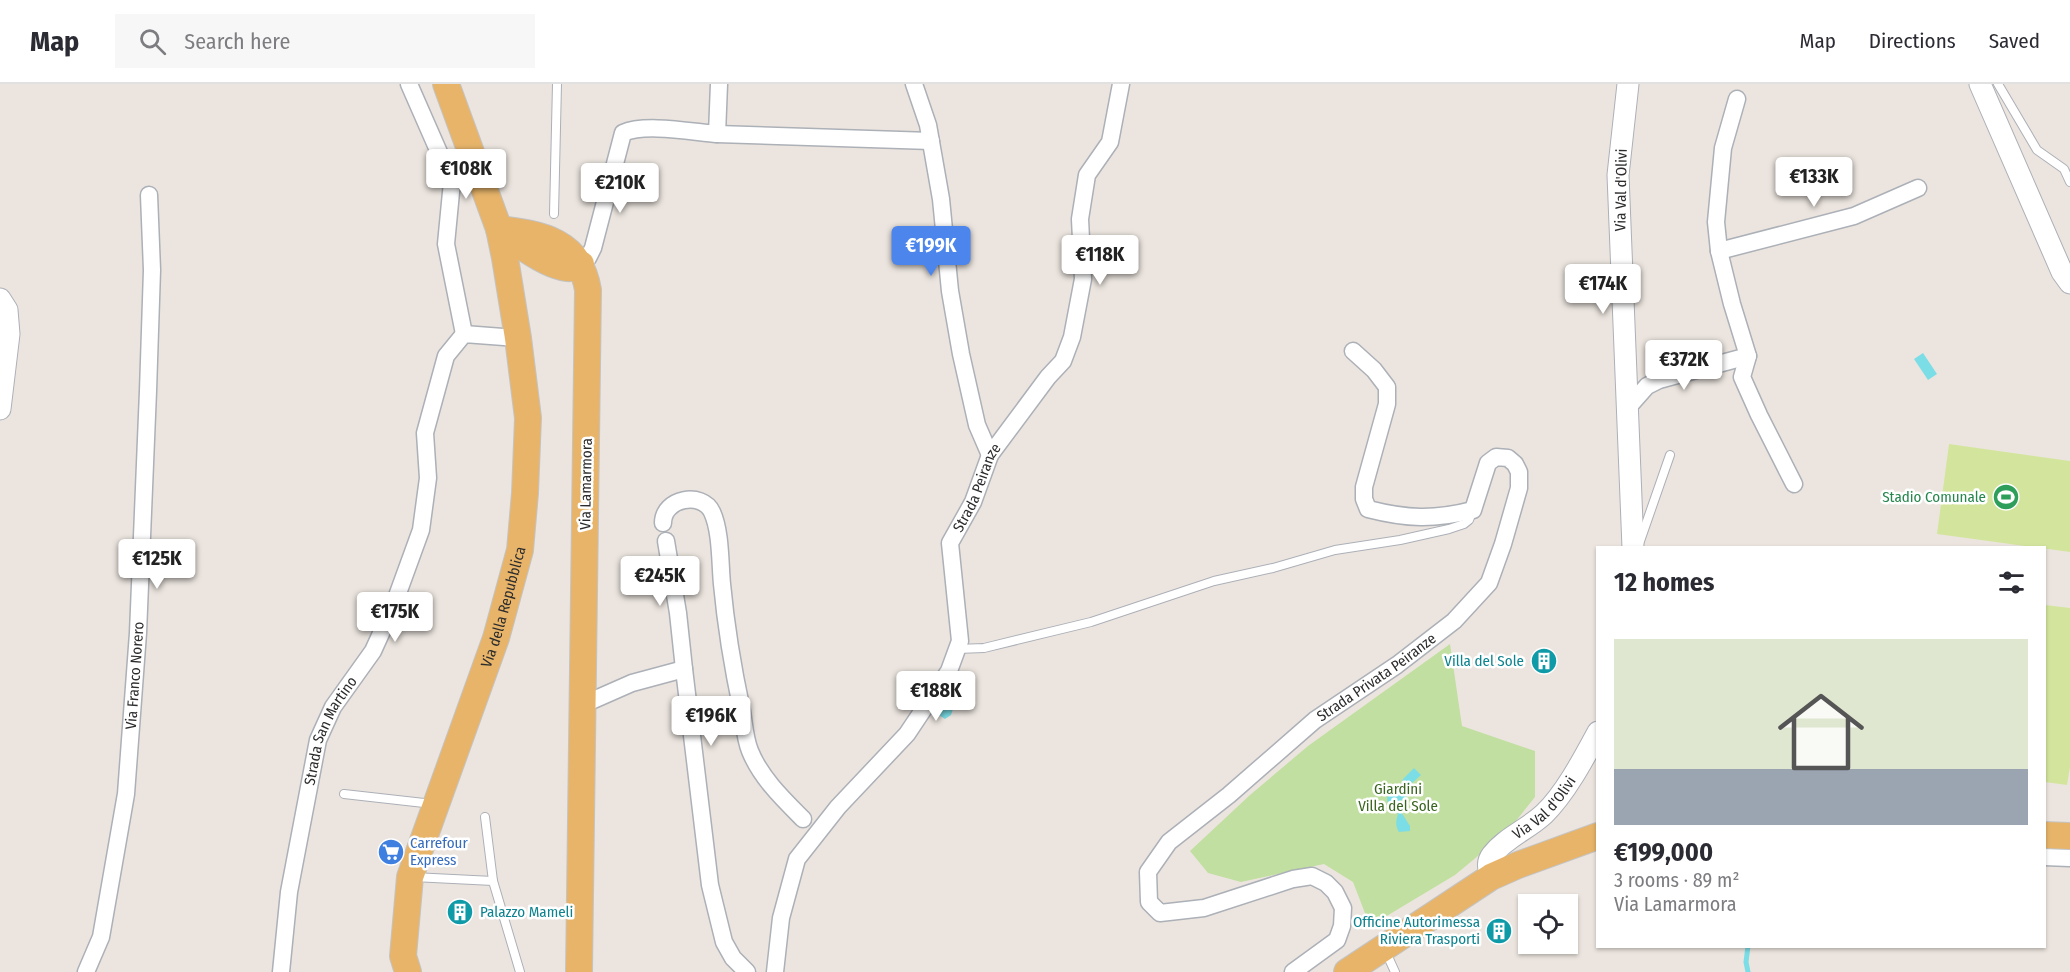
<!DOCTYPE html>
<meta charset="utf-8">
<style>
body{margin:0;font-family:"Fira Sans Condensed",sans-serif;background:#f7f7f7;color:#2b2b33;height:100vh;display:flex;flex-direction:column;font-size:22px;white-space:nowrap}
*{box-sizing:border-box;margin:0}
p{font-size:20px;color:#7c7c81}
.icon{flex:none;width:33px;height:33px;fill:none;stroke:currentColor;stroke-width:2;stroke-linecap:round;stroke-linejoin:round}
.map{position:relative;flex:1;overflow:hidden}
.panel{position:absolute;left:1596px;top:462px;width:450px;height:402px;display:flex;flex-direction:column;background:#fff;border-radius:0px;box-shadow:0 2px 4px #0004}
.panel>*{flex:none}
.fabs{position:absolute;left:1518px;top:810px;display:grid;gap:12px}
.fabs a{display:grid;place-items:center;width:60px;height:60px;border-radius:0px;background:#fff;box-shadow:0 2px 4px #0004;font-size:30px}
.price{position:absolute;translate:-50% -51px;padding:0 14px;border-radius:6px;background:#fff;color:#222;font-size:20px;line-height:39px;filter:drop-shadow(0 2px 3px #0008)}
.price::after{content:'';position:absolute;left:50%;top:36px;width:18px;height:14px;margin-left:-9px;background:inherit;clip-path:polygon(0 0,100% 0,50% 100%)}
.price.current{background:#4c86ed;color:#fff}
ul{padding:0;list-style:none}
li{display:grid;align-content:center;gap:12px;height:318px;padding:0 18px}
li span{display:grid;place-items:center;height:186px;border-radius:0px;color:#555}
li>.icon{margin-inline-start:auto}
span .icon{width:108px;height:108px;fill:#fffc;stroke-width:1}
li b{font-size:26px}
h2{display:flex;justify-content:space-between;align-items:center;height:72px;padding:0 18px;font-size:26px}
header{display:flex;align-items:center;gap:36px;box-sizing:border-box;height:84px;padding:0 30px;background:#fff;border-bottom:2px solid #e1e1e2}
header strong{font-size:28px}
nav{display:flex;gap:33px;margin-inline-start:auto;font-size:21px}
.search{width:420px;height:54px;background:#f7f7f7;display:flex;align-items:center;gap:15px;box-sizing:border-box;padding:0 21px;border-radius:0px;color:#7c7c81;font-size:22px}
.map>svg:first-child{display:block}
.green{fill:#c1dfa0}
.pitch{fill:#d3e59d}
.water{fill:#7bdde6}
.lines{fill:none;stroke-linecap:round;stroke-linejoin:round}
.stream{stroke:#7bdde6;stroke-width:5}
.service-casing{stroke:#acb0b7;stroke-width:10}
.minor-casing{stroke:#acb0b7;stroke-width:19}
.tertiary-casing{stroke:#acb0b7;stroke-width:23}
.primary-casing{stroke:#c4c4c4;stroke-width:28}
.service{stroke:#fff;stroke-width:8}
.minor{stroke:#fff;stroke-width:16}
.tertiary{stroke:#fff;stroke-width:21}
.primary{stroke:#e7b46a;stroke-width:26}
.labels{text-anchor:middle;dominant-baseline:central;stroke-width:5;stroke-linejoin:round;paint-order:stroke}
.street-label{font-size:15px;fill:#2c2c2c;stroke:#fff}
.leisure-label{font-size:15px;fill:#27864d;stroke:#fff;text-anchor:end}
.culture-label{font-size:15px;fill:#0d838f;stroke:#fff;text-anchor:end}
.park-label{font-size:15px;fill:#3a6520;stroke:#fff}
.shop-label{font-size:15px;fill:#366cbe;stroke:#fff;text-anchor:start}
</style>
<header>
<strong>Map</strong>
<div class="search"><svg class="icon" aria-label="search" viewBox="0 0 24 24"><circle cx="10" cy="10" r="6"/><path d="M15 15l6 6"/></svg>Search here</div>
<nav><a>Map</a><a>Directions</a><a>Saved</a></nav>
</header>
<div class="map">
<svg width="2070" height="888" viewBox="0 0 2070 888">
<rect width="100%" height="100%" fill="#ece5df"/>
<path class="green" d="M1450,560L1462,642L1535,667V713L1508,747L1455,791L1370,842L1353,798L1324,780L1241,798L1208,789L1190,767L1250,711L1308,662Z"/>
<g class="pitch">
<path d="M1949,360L2070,377V468L1937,450Z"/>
<path d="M2045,521L2070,524V683L2067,701L2045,698Z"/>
</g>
<g class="water">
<path d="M1923,269L1937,290L1928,296L1914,275Z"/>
<path d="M945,612L951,615L953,625L951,631L945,635L939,631L937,623L939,615Z"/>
<path d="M1414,684L1421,691L1411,700L1407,712L1396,720L1410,742V747L1399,748C1395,742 1396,736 1398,730L1393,723L1388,722L1387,713L1399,707L1403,695Z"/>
</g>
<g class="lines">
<path class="stream" d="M1748,862L1746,878L1748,888"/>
<defs>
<g id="service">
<path d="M1998,0L2037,66L2064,85L2070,98"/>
<path d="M554,130L557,0"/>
<path d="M1639,460L1670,371"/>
<path d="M957,565L984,564L1091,538L1214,497L1273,484L1335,466L1400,456L1449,445L1464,440L1469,436L1473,426"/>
<path d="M344,710L433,720"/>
<path d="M485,733L493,797"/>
<path d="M413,793L493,797L520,888"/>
<path d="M1385,866L1395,888"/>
</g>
<g id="minor">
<path d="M409,0L452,98L446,160L464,250"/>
<path d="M914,0L928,41L941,115L950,207L961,270L977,341L990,371"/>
<path d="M1737,15L1723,64L1716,138L1719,167L1732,220L1748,272L1742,293L1759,331L1794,400"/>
<path d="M717,50L931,57"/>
<path d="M1719,167L1854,132L1918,104"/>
<path d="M581,180L588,174L593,164L623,49C645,39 692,48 717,50L719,0"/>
<path d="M1626,318L1632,319L1647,302L1659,296L1748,272"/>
<path d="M663,439C663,414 702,407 712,428C721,447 720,480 722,500C726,543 733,585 742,627C744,639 745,655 750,667C761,694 783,715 803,735"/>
<path d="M666,457L678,529L684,585"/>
<path d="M582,621L632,599L684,585L710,801L724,858L733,874L747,888"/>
<path d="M2044,773L2070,774"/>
<path id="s1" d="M86,888L101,853L126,710L138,549L148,307L152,186L149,111"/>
<path id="s2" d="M281,888L289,808L318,656L333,623L373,567L393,523L421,446L428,394L425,349L446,272L464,250L518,254"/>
<path id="s3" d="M775,888L781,834L797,775L838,723L907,650L949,587L960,557L950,459L973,418L990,371L1048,293L1063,277L1072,253L1083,195L1080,135L1087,91L1110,58L1121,0"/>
<path id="s4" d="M1293,888L1337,856L1342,842L1343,824L1335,808L1326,799L1312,792L1293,795L1204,824L1160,829L1149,818L1148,788L1169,758L1229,711L1315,636L1397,581L1454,537L1489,499L1503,460L1519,404V388L1515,380L1508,374L1496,373L1488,379L1473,426C1434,436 1407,435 1368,425L1364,415V403L1387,320V303L1374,286L1353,267"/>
</g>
<g id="tertiary">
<path d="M1628,0L1618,91L1633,464"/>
<path d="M1980,0L2062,188L2070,199"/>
<path d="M0,215L7,226L9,250L0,325"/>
<path id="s5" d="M1491,793C1489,785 1486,779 1492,771C1505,754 1528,745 1544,730C1565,710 1584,674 1598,648"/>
</g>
<g id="primary">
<path d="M499,145C542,150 580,157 588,206L579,888"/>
<path d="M504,149C519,161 548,182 567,184C572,185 576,183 581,180"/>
<path d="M2044,751L2070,752"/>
<path id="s6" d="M408,888L403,872L410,793L496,554L520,466L525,409L528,334L518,254L505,174L499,145L446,0"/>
<path d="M1347,888L1491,793L1518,781L1598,752"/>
</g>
</defs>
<use href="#service" class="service-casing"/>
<use href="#minor" class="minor-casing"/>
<use href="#tertiary" class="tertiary-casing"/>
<use href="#primary" class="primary-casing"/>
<use href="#service" class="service"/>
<use href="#minor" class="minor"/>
<use href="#tertiary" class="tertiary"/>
<use href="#primary" class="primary"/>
</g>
<defs>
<symbol id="stadium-disc" viewBox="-11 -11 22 22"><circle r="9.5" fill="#2e9e5b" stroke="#fff"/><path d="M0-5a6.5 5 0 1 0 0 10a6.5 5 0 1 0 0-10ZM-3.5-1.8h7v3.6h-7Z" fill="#fff"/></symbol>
<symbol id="building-disc" viewBox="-11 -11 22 22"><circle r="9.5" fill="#0f9aa8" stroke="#fff"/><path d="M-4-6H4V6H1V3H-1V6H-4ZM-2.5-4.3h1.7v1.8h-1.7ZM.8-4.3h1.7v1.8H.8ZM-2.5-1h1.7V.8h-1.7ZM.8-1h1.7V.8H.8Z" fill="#fff"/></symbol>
<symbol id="supermarket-disc" viewBox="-11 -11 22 22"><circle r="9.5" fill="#3f7fe0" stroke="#fff"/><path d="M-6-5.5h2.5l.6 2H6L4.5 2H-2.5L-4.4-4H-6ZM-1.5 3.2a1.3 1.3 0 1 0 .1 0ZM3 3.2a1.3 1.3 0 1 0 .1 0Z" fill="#fff"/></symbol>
</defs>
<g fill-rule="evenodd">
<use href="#stadium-disc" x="1991" y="398" width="30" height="30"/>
<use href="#building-disc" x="1529" y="562" width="30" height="30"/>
<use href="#supermarket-disc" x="376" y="753" width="30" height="30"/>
<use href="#building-disc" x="445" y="813" width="30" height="30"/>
<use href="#building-disc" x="1484" y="832" width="30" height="30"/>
</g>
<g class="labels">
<g class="street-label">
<text transform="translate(1621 106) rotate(-89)">Via Val d'Olivi</text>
<text transform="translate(586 400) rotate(-89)">Via Lamarmora</text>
<text stroke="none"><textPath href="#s3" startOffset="550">Strada Peiranze</textPath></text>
<text stroke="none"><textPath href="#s6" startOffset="382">Via della Repubblica</textPath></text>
<text stroke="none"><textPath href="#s1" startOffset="302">Via Franco Norero</textPath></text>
<text stroke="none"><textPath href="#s4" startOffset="638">Strada Privata Peiranze</textPath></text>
<text stroke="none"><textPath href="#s2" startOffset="248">Strada San Martino</textPath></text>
<text stroke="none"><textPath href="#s5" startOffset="94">Via Val d'Olivi</textPath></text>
</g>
<g class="leisure-label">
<text x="1986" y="413">Stadio Comunale</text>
</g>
<g class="culture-label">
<text x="1524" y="577">Villa del Sole</text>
<text x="480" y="828" text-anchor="start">Palazzo Mameli</text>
<text x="1480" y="838">Officine Autorimessa<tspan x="1480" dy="17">Riviera Trasporti</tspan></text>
</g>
<g class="park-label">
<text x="1398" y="705">Giardini<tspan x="1398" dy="17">Villa del Sole</tspan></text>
</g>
<g class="shop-label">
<text x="410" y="759">Carrefour<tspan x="410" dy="17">Express</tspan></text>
</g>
</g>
</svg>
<div class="fabs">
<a><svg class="icon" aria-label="locate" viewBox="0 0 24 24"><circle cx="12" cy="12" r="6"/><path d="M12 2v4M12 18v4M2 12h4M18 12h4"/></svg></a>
</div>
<b class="price" style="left:466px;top:116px">€108K</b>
<b class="price" style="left:1814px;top:124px">€133K</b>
<b class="price" style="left:620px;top:130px">€210K</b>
<b class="price current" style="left:931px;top:193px">€199K</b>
<b class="price" style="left:1100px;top:202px">€118K</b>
<b class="price" style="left:1603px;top:231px">€174K</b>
<b class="price" style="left:1684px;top:307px">€372K</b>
<b class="price" style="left:157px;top:506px">€125K</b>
<b class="price" style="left:660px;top:523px">€245K</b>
<b class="price" style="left:395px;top:559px">€175K</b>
<b class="price" style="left:936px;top:638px">€188K</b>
<b class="price" style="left:711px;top:663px">€196K</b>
<section class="panel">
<h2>12 homes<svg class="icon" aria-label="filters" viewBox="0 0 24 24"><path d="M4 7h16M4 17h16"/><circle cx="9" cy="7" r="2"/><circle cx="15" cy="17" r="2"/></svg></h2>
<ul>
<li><span style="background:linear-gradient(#dfe7d0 70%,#9aa5b1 0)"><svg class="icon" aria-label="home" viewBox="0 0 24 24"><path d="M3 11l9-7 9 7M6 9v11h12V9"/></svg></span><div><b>€199,000</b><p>3 rooms · 89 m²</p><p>Via Lamarmora</p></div></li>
</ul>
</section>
</div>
